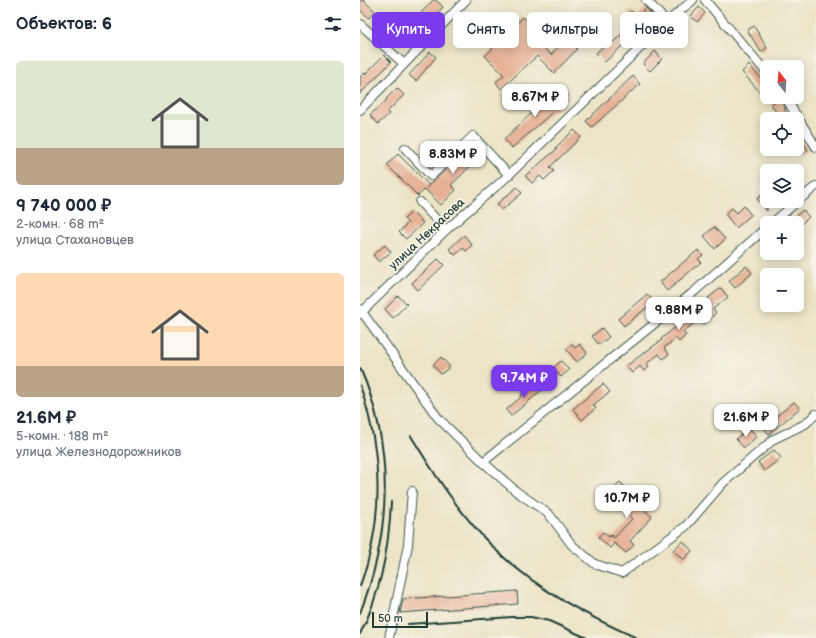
<!DOCTYPE html>
<html lang="ru">
<meta charset="utf-8">
<style>
body{margin:0;font-family:"Balsamiq Sans",sans-serif;background:#f2f2f3;color:#1f2937;height:100vh;display:flex;flex-direction:column;font-size:15px;white-space:nowrap}
*{box-sizing:border-box;margin:0}
p{font-size:13px;color:#747a83}
.icon{flex:none;width:22px;height:22px;fill:none;stroke:currentColor;stroke-width:2;stroke-linecap:round;stroke-linejoin:round}
.map{position:relative;flex:1;overflow:hidden}
.panel{display:flex;flex-direction:column;background:#fff;width:360px}
.panel>*{flex:none}
.banner{position:absolute;left:12px;top:12px;width:380px;height:36px;display:flex;gap:8px}
.needle{width:26px;rotate:343deg}
.fabs{position:absolute;left:400px;top:60px;display:grid;gap:8px}
.fabs a{display:grid;place-items:center;width:44px;height:44px;border-radius:6px;background:#fff;box-shadow:0 2px 10px #0003;font-size:20px}
.scale{position:absolute;left:12px;bottom:10px;width:56px;box-sizing:border-box;padding-left:4px;border:2px solid #1f3d34;border-top:0;font-size:11px;line-height:14px;white-space:nowrap;color:#1f3d34;-webkit-text-stroke:3px #f7f3e8;paint-order:stroke}
.price{position:absolute;translate:-50% -34px;padding:0 9px;border-radius:8px;background:#fff;color:#222;font-size:13px;line-height:26px;filter:drop-shadow(0 1px 2px #0008)}
.price::after{content:'';position:absolute;left:50%;top:24px;width:12px;height:9px;margin-left:-6px;background:inherit;clip-path:polygon(0 0,100% 0,50% 100%)}
.price.active{background:#7c3aed;color:#fff}
ul{padding:0;list-style:none}
li{display:grid;align-content:center;gap:8px;height:212px;padding:0 16px}
li span{display:grid;place-items:center;height:124px;border-radius:6px;color:#555}
li>.icon{margin-inline-start:auto}
span .icon{width:72px;height:72px;fill:#fffc;stroke-width:1}
li b{font-size:17px}
h2{display:flex;justify-content:space-between;align-items:center;height:48px;padding:0 16px;font-size:17px}
.tag{padding:0 14px;border-radius:6px;background:#fff;box-shadow:0 2px 10px #0003;font-size:14px;line-height:36px}
.tag.active{background:#7c3aed;color:#fff}
main{display:flex;flex:1;min-height:0}
.map>svg:first-child{display:block}
.building{fill:#e6b195}
.lines{fill:none;stroke-linecap:round;stroke-linejoin:round}
.minor-casing{stroke:#3e564a;stroke-width:10}
.minor{stroke:#fff;stroke-width:8}
.rail{stroke:#1f3d34;stroke-width:2}
.labels{text-anchor:middle;dominant-baseline:central;stroke-width:3.5;stroke-linejoin:round;paint-order:stroke}
.street-label{font-size:12px;fill:#1f3d34;stroke:#f7f3e8}
</style>
<main>
<section class="panel">
<h2>Объектов: 6<svg class="icon" aria-label="filters" viewBox="0 0 24 24"><path d="M4 7h16M4 17h16"/><circle cx="9" cy="7" r="2"/><circle cx="15" cy="17" r="2"/></svg></h2>
<ul>
<li><span style="background:linear-gradient(#dfe7d0 70%,#b9a48a 0)"><svg class="icon" aria-label="home" viewBox="0 0 24 24"><path d="M3 11l9-7 9 7M6 9v11h12V9"/></svg></span><div><b>9 740 000 ₽</b><p>2-комн. · 68 m²</p><p>улица Стахановцев</p></div></li>
<li><span style="background:linear-gradient(#ffd9b3 75%,#b9a48a 0)"><svg class="icon" aria-label="home" viewBox="0 0 24 24"><path d="M3 11l9-7 9 7M6 9v11h12V9"/></svg></span><div><b>21.6M ₽</b><p>5-комн. · 188 m²</p><p>улица Железнодорожников</p></div></li>
</ul>
</section>
<div class="map">
<svg width="456" height="638" viewBox="0 0 456 638">
<rect width="100%" height="100%" fill="#f7f3e8"/>
<filter id="ink" filterUnits="userSpaceOnUse"><feTurbulence type="fractalNoise" baseFrequency=".025" numOctaves="2"/><feDisplacementMap in="SourceGraphic" scale="8" xChannelSelector="R" yChannelSelector="G"/><feConvolveMatrix kernelMatrix="1 2 1 2 8 2 1 2 1" color-interpolation-filters="sRGB"/></filter>
<filter id="wash" filterUnits="userSpaceOnUse"><feTurbulence type="fractalNoise" baseFrequency=".012" numOctaves="4" result="noise"/><feDisplacementMap in="SourceGraphic" scale="16" xChannelSelector="R" yChannelSelector="G"/><feGaussianBlur stdDeviation="0.9" result="paint"/><feColorMatrix in="noise" values="0 0 0 0 0 0 0 0 0 0 0 0 0 0 0 0 0 1.4 0 .05"/><feComposite in="paint" operator="in"/></filter>
<g filter="url(#wash)">
<rect width="100%" height="100%" fill="#ebe4c6"/>
<g id="blocks">
<g class="building">
<path d="M0,0H3L15,11L9,18L0,10Z"/>
<path d="M73,0H76L83,7L70,21L61,13Z"/>
<path d="M339,7L345,13L337,22L331,16Z"/>
<path d="M286,8L294,16L245,62L236,53L249,41L251,44L265,31L262,27L270,21L266,16L271,11L277,17Z"/>
<path d="M104,17L109,23L100,32L94,27Z"/>
<path d="M163,17L175,29L170,35L191,55L199,46L190,38L198,30L217,49L194,73L177,56L141,89L136,82L144,75L125,56Z"/>
<path d="M394,26L407,48L401,52L387,30Z"/>
<path d="M45,27L53,35L42,46L34,39Z"/>
<path d="M295,51L302,59L290,71L283,64Z"/>
<path d="M70,52L76,57L56,81L49,75Z"/>
<path d="M24,55L31,62L0,94V77L4,73L5,74Z"/>
<path d="M389,65L407,85L400,92L382,72Z"/>
<path d="M273,76L280,84L232,127L226,121Z"/>
<path d="M37,88L44,95L27,112L29,114L18,124L10,115L27,100L26,99Z"/>
<path d="M204,91L208,96L195,110L152,148L144,139L173,112L170,109L184,97L188,102L196,94L198,96Z"/>
<path d="M420,99L426,108L424,109L431,119H412L418,115L411,104Z"/>
<path d="M214,130L221,137L190,167L194,171L184,180L180,176L172,183L165,176L197,149L195,148Z"/>
<path d="M437,133L448,150L440,155L437,149Z"/>
<path d="M112,144L122,155L91,185L96,190L81,205L65,189Z"/>
<path d="M38,154L69,185L58,196L27,165Z"/>
<path d="M157,187L162,193L142,210L137,204Z"/>
<path d="M407,190V211L397,199Z"/>
<path d="M384,206L391,215L376,228L365,214L372,208L377,213Z"/>
<path d="M443,210L449,217L437,228V223H428Z"/>
<path d="M52,212L63,223L46,239L39,232L48,223L44,219Z"/>
<path d="M354,227L365,239L355,249L344,236Z"/>
<path d="M104,235L112,245L106,251L103,248L95,255L89,249Z"/>
<path d="M25,245L31,252L19,262L13,255Z"/>
<path d="M338,250L343,255L338,259L341,262L307,291L300,282Z"/>
<path d="M78,259L84,265L58,290L52,283Z"/>
<path d="M386,266L392,273L375,288L369,281Z"/>
<path d="M361,288L368,297L353,309L356,313L344,324L340,318L323,332L326,335L319,342L316,338L304,348L309,354L303,359L299,354L286,364L289,367L284,371L280,366L272,373L266,366L302,340L301,339L349,299L348,298Z"/>
<path d="M287,294L294,302L264,326L258,319Z"/>
<path d="M38,296L47,304L33,318L25,309Z"/>
<path d="M242,328L249,337L239,345L232,336Z"/>
<path d="M212,344L215,348L220,344L227,353L217,362L206,349Z"/>
<path d="M81,357L90,367L81,374L73,365Z"/>
<path d="M201,361L209,370L201,377L193,368Z"/>
<path d="M175,383L182,390L151,416L146,410L162,396L161,395Z"/>
<path d="M243,384L250,392L233,405L236,408L222,420L213,409Z"/>
<path d="M434,402L440,408L409,434L403,427Z"/>
<path d="M389,428L397,436L384,448L376,439Z"/>
<path d="M414,450L421,458L404,471L398,462Z"/>
<path d="M260,482L280,504L279,505L292,517L270,541L274,545L266,553L254,543L250,548L238,537L243,532L249,537L251,535L254,538L272,519L248,493Z"/>
<path d="M323,541L332,551L323,560L313,550Z"/>
<path d="M157,591L158,604L40,613L43,599Z"/>
</g>
</g>
</g>
<g filter="url(#ink)">
<use href="#blocks" fill-opacity="0" stroke="#3e564a" stroke-width="1"/>
<g class="lines">
<defs>
<g id="minor">
<path d="M286,0L307,22"/>
<path d="M345,0L407,73"/>
<path d="M0,24L44,64"/>
<path d="M425,97L456,147"/>
<path d="M0,110L106,0"/>
<path d="M45,148L71,176L113,136L149,175"/>
<path d="M60,202L86,230"/>
<path d="M412,223L456,186"/>
<path d="M0,309L78,418L123,462L157,492L189,514L212,545L235,564L262,573L326,526L363,483L414,439L445,424L456,414"/>
<path d="M0,314L86,230L149,175L307,22L333,0"/>
<path d="M123,462L335,291L407,227"/>
<path d="M29,638L48,545L52,491"/>
</g>
</defs>
<use href="#minor" class="minor-casing"/>
<use href="#minor" class="minor"/>
<g class="rail">
<path d="M0,368C35,447 31,534 0,613"/>
<path d="M0,385C22,452 25,519 0,586"/>
<path d="M51,436C76,477 102,517 136,550C176,589 227,616 277,638"/>
<path d="M48,624L152,617H171L189,621L227,638"/>
<path d="M0,634C21,593 29,547 31,502"/>
</g>
</g>
</g>
<g class="labels">
<g class="street-label">
<text transform="translate(67 234) rotate(-43)">улица Некрасова</text>
</g>
</g>
</svg>
<div class="fabs">
<a><svg class="needle" viewBox="-14 -14 28 28"><path d="M0-13l5 13h-10z" fill="#e53935"/><path d="M0 13l5-13h-10z" fill="#747a83"/></svg></a>
<a><svg class="icon" aria-label="locate" viewBox="0 0 24 24"><circle cx="12" cy="12" r="6"/><path d="M12 2v4M12 18v4M2 12h4M18 12h4"/></svg></a>
<a><svg class="icon" aria-label="layers" viewBox="0 0 24 24"><path d="M12 4l9 5-9 5-9-5zM3 14l9 5 9-5"/></svg></a>
<a>+</a>
<a>−</a>
</div>
<div class="scale">50 m</div>
<b class="price" style="left:175px;top:118px">8.67M ₽</b>
<b class="price" style="left:93px;top:175px">8.83M ₽</b>
<b class="price" style="left:319px;top:331px">9.88M ₽</b>
<b class="price active" style="left:164px;top:399px">9.74M ₽</b>
<b class="price" style="left:386px;top:438px">21.6M ₽</b>
<b class="price" style="left:267px;top:519px">10.7M ₽</b>
<div class="banner">
<a class="tag active">Купить</a>
<a class="tag">Снять</a>
<a class="tag">Фильтры</a>
<a class="tag">Новое</a>
</div>
</div>
</main>
